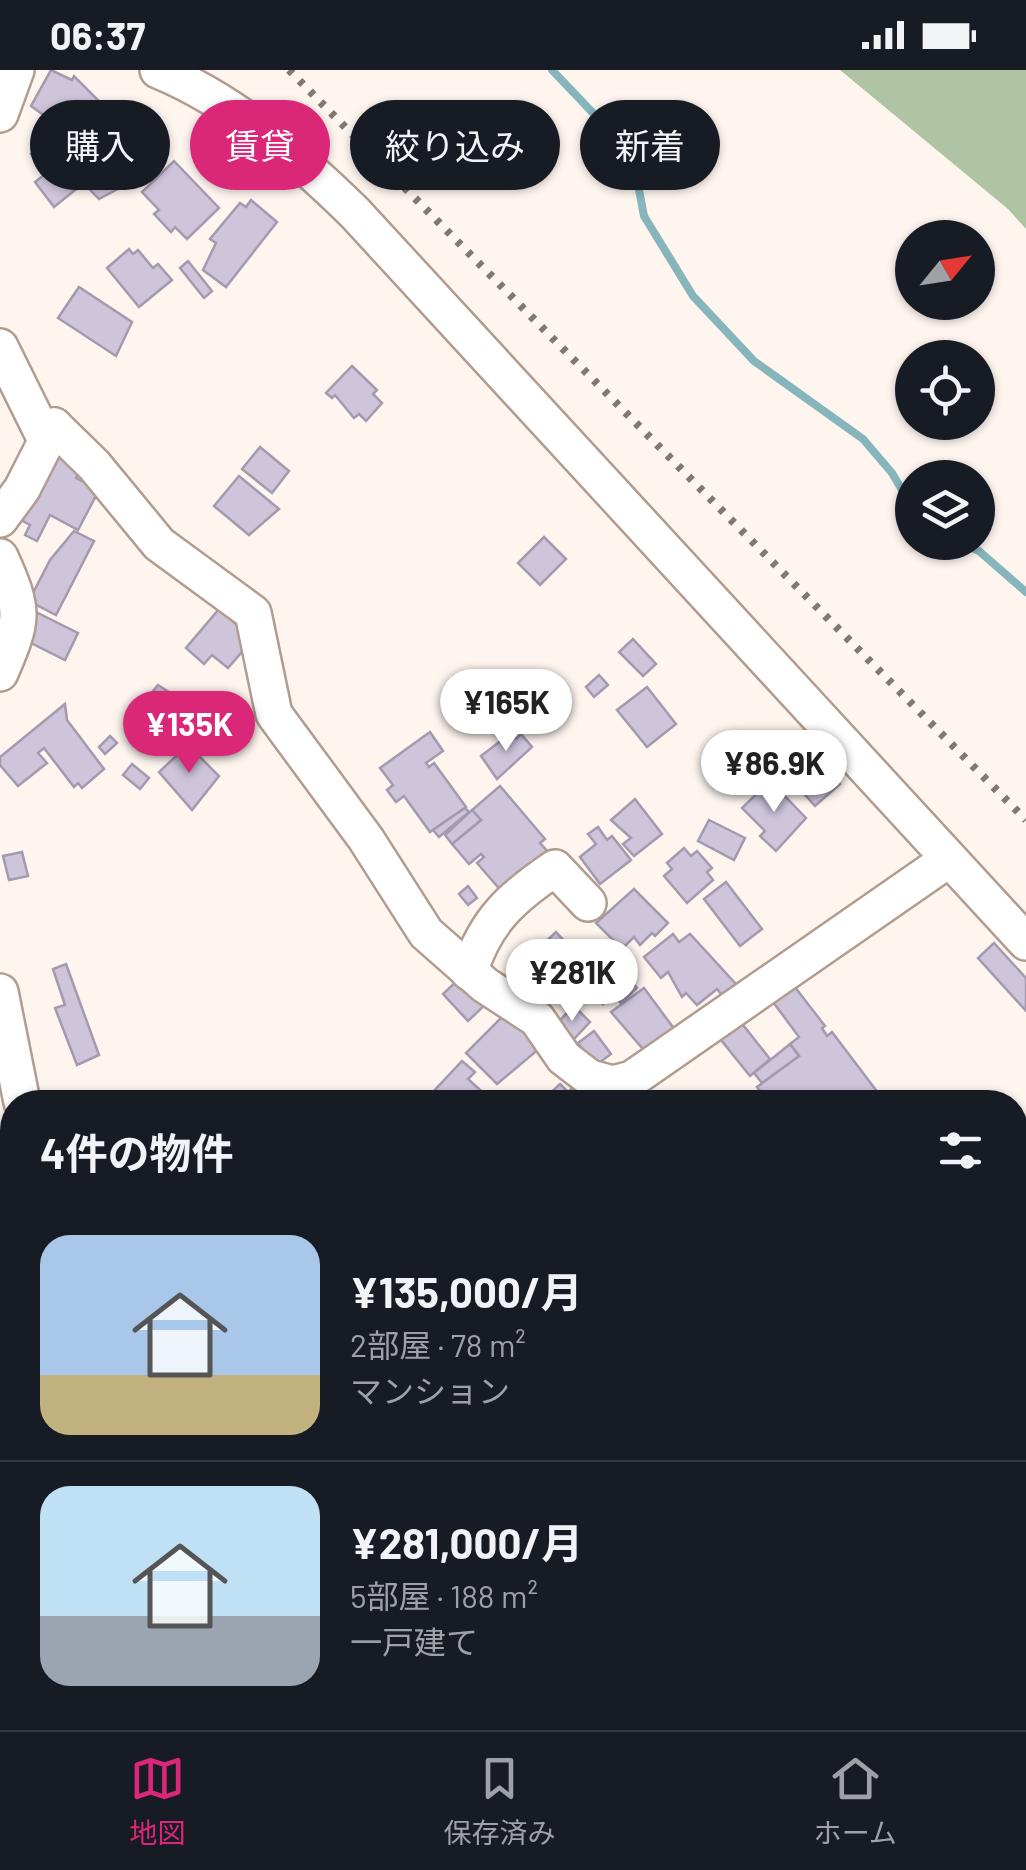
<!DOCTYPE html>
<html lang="ja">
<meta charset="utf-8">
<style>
body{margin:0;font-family:Barlow,"Noto Sans JP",sans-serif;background:#20242c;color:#f1f3f6;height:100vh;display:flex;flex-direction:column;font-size:38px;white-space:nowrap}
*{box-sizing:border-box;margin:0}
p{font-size:32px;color:#9ea1a6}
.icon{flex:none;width:55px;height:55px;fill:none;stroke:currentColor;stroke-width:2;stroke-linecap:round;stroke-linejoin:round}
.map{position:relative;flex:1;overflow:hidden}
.sheet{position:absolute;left:0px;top:1020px;width:1028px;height:640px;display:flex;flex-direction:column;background:#171b24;border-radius:40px 40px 0 0;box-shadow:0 2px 8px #0004}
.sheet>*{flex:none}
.top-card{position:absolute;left:30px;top:30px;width:968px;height:90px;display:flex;gap:20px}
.needle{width:65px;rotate:60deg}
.buttons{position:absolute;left:895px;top:150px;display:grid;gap:20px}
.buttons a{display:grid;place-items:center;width:100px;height:100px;border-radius:50%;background:#171b24;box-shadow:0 2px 8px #0004;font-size:50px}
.price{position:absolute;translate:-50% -85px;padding:0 22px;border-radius:35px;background:#fff;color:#222;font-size:32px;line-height:65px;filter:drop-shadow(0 2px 5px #0008)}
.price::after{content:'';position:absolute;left:50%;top:60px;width:30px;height:22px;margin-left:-15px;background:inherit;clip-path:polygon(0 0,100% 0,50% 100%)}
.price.selected{background:#db2777;color:#fff}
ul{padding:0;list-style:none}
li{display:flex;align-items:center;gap:30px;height:250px;padding:0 40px}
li+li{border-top:2px solid #363941}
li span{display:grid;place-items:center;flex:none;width:280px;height:200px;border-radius:30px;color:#555}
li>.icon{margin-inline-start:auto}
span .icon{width:120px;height:120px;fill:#fffc;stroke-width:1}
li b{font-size:42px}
h2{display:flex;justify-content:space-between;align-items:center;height:120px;padding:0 40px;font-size:42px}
.pill{padding:0 35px;border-radius:45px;background:#171b24;box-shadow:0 2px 8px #0004;font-size:35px;line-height:90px}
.pill.selected{background:#db2777;color:#fff}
.status{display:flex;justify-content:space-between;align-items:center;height:70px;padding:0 50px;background:#171b24;direction:ltr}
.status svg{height:28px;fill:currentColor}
.tabs{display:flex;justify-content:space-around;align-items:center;height:140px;border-top:2px solid #363941;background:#171b24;font-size:28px;color:#9ea1a6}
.tabs a{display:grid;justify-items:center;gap:5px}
.tabs .selected{color:#db2777}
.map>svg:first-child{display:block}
.forest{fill:#aec4a3}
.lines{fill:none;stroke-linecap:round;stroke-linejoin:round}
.stream{stroke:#86b5bc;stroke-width:8}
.building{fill:#cec5db;stroke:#a39aaf;stroke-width:2.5}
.minor-casing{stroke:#b19c8f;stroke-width:40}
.minor{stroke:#fff;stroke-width:35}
.rail{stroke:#807872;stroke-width:8;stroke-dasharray:5 10;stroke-linecap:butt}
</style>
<div class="status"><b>06:37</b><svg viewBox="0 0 49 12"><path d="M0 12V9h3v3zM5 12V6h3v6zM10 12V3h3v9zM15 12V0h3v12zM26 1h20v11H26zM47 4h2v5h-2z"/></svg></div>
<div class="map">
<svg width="1026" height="1660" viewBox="0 0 1026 1660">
<rect width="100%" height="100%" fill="#fef5ef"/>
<path class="forest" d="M840,0H1026V159L1008,139Z"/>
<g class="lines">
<g class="stream">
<path d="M552,0L614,65L636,104L644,146L693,226L754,291L863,369L892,403L912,437"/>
<path d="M957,472L979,481L1026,522"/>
</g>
</g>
<g class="building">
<path d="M51,0L72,10L74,6L98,30L64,74L46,61L53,52L31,36Z"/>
<path d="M93,70L111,92L121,84L130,97L121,104L127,114L99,129L64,93Z"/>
<path d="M51,73L56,84L37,94L31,84Z"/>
<path d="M174,91L219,138L187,169L175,157L171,162L154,144L159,140L142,122Z"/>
<path d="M61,92L80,116L54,137L35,112Z"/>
<path d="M251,130L277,152L226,217L203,200L216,173L210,169L240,133L246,137Z"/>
<path d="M129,179L133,184L138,180L153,198L158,194L172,210L139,237L107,198Z"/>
<path d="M188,191L212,221L204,228L180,198Z"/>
<path d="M79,217L132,252L116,286L58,248Z"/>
<path d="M352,296L377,320L373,324L382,333L366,351L359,344L354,348L335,325L332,328L326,323Z"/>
<path d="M260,377L289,401L272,423L242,399Z"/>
<path d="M53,380L83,396L76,408L99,420L78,460L50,445L37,471L25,465L30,455L21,450Z"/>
<path d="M239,406L279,439L249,465L214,436Z"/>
<path d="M74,461L94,471L56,545L29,531L50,490Z"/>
<path d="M544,467L566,489L540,515L518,493Z"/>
<path d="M219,539L253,569L228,598L212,585L204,594L186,578Z"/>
<path d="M38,543L78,563L65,590L25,570Z"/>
<path d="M633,569L656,594L643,606L619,582Z"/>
<path d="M599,605L608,615L594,627L586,617Z"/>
<path d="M158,615L193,638L163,676L130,650Z"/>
<path d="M647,617L676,654L647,677L617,640Z"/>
<path d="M65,634L67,650L104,699L82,718L78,713L74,717L44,678L38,683L47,693L18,716L0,695V687Z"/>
<path d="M430,662L443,681L426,693L429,697L434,693L466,737L430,762L404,726L396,732L387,720L393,715L380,698Z"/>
<path d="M511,663L516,669L521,664L532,677L497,709L481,686Z"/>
<path d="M110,666L117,673L105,684L99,677Z"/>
<path d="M804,674L840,714L815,736L784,701L792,694L787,689Z"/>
<path d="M188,675L219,706L192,740L159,702Z"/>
<path d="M132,694L149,708L140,719L123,705Z"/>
<path d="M770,711L806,748L776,781L760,766L765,761L742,738Z"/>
<path d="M500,716L545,769L540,773L549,783L503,823L477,793L484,787L481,784L469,794L452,774L481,750L472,740Z"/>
<path d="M635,729L662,764L634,786L623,774L631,768L611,750Z"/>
<path d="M465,738L469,742L439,767L433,760Z"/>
<path d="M472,740L481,750L452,774L445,765Z"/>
<path d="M709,750L745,768L734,790L698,771Z"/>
<path d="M598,757L607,770L612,766L631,790L600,814L580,787L596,774L588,764Z"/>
<path d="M684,778L691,786L697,781L712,798L707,802L713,810L687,833L664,806L672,799L667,793Z"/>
<path d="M22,782L28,806L9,810L3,786Z"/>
<path d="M726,812L762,859L740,876L704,829Z"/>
<path d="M468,816L477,828L468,835L459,824Z"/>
<path d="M634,819L668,853L655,866L652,863L640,875L634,867L622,879L596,853Z"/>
<path d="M556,862L569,876L553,891L540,877Z"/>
<path d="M673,864L679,872L690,864L736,914L722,925L717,919L697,935L686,923L682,927L668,902L661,908L644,887Z"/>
<path d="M994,873L1026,908V941L978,888Z"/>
<path d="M589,874L598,884L607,876L633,907L630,910L637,918L621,933L613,925L603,934L595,926L590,931L578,916L583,912L567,894Z"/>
<path d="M66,894L99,985L77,995L55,938L65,935L53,899Z"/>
<path d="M463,905L488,932L468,951L443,924Z"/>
<path d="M794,916L825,956L822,958L827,966L832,962L885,1032H769L757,1017L799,986L790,974L799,967L773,932Z"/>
<path d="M644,918L678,964L649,986L611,942Z"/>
<path d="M574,936L590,952L571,972L555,955Z"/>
<path d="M507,942L540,978L497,1014L466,983Z"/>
<path d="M736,946L770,989L750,1006L717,965Z"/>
<path d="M594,961L611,984L595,996L578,973Z"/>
<path d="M790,974L799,986L762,1013L754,1003Z"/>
<path d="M462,991L475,1002L468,1009L490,1029L486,1032H444L433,1022Z"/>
<path d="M560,1014L568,1022L575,1016L591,1032H541Z"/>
<path d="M832,1648H848L873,1660H822Z"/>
<path d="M939,1648H975L980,1652L972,1660H921Z"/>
</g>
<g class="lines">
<defs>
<g id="minor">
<path d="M158,0C233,31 298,87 355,143L1026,872"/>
<path d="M0,44L16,0"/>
<path d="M0,277L45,368L54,356"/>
<path d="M54,356L94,395L159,474L253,543L274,644L366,769L426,863L485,915L537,949L564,988L590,1008L613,1014L632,1009L949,789"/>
<path d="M0,449L22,419L54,356"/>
<path d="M0,487C25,542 23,549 0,603"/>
<path d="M469,902C486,850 511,828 555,798L588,833"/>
<path d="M0,922L22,1032"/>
<path d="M0,1092L12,1082"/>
<path d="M1015,1479L1026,1468"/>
<path d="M1015,1636L1026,1648"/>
<path d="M894,1660L905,1648"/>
</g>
</defs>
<use href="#minor" class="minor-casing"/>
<use href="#minor" class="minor"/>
<path class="rail" d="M289,0L1026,750"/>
</g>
</svg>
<div class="buttons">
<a><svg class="needle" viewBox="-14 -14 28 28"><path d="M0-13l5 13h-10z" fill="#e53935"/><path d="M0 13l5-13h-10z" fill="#9ea1a6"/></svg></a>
<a><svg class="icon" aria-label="locate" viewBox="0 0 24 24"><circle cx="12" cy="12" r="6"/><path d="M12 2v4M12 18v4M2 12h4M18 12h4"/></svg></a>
<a><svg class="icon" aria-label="layers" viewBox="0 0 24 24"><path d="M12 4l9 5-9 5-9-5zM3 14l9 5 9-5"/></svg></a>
</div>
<b class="price" style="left:506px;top:684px">¥165K</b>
<b class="price selected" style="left:189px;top:706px">¥135K</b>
<b class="price" style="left:774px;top:745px">¥86.9K</b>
<b class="price" style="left:572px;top:954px">¥281K</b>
<div class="top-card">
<a class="pill">購入</a>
<a class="pill selected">賃貸</a>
<a class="pill">絞り込み</a>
<a class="pill">新着</a>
</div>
<section class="sheet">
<h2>4件の物件<svg class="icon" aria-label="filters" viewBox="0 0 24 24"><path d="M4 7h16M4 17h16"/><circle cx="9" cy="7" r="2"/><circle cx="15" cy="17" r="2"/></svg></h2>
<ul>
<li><span style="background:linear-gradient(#a9c7e8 70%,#c2b280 0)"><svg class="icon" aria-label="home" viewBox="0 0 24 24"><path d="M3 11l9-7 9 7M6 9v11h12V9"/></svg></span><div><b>¥135,000/月</b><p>2部屋 · 78 m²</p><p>マンション</p></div></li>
<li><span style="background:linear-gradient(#bfe0f5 65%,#9aa5b1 0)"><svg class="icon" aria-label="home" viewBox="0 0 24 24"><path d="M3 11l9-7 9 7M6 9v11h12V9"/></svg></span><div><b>¥281,000/月</b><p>5部屋 · 188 m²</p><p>一戸建て</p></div></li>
</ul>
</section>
</div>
<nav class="tabs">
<a class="selected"><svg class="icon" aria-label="map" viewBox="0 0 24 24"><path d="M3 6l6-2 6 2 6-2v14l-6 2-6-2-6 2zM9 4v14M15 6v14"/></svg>地図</a>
<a><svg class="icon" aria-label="saved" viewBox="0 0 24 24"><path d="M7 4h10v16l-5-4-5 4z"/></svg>保存済み</a>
<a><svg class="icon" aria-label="home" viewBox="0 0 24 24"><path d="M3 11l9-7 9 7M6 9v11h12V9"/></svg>ホーム</a>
</nav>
